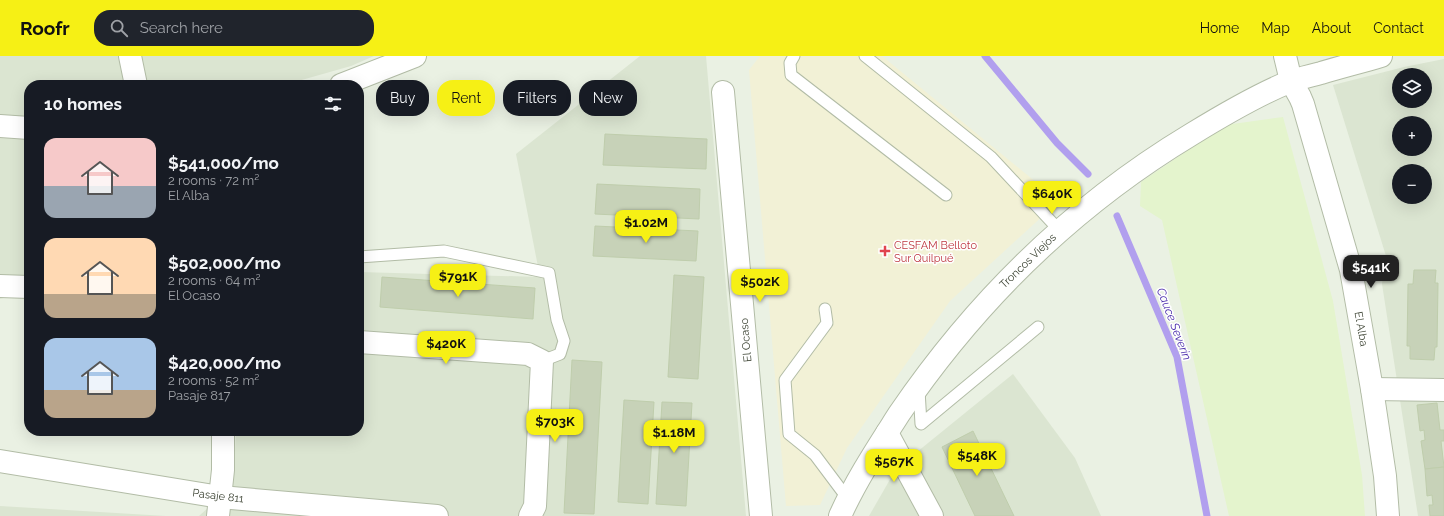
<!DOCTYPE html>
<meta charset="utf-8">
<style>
body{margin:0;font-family:Raleway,sans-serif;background:#20242c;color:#f1f3f6;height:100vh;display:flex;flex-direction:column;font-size:15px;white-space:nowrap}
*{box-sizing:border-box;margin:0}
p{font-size:13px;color:#9ea1a6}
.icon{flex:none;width:22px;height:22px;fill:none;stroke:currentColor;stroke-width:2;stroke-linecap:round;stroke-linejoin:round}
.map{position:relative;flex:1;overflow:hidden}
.side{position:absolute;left:24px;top:24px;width:340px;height:356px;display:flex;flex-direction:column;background:#171b24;border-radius:16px;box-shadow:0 4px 16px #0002}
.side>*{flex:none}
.banner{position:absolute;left:376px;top:24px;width:380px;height:36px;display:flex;gap:8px}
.buttons{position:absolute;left:1392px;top:12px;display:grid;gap:8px}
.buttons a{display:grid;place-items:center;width:40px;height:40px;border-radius:50%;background:#171b24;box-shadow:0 4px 16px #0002;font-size:20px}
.price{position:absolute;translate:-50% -34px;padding:0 9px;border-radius:8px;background:#f6f015;color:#111;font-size:13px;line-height:26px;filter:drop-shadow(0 1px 2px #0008)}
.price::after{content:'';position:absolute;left:50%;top:24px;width:12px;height:9px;margin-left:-6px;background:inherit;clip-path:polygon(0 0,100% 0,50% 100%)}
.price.selected{background:#222;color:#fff}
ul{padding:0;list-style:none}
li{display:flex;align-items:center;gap:12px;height:100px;padding:0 20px}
li span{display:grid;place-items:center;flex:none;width:112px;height:80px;border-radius:12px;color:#555}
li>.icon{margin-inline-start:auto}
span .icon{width:48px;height:48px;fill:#fffc;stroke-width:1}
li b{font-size:17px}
h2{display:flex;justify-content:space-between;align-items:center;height:48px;padding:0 20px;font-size:17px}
.pill{padding:0 14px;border-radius:16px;background:#171b24;box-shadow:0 4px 16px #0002;font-size:14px;line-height:36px}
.pill.selected{background:#f6f015;color:#111}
header{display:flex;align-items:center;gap:24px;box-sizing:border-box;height:56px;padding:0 20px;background:#f6f015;color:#111}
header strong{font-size:19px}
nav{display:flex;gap:22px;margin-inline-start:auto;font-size:14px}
.search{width:280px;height:36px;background:#20242c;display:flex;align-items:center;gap:10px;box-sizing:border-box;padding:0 14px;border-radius:16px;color:#9ea1a6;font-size:15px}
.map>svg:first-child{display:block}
.residential{fill:#dbe5d1;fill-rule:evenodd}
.commercial{fill:#e4f4cd}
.medical{fill:#f2f1d6}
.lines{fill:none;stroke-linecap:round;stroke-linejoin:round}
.stream{stroke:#b19fee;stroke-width:7}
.building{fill:#c7d2b8;stroke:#bfcdac}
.service-casing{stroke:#b2bca6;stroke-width:13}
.minor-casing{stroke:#b2bca6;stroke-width:24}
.tertiary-casing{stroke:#b2bca6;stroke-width:24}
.service{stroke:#fff;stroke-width:11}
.minor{stroke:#fff;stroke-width:22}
.tertiary{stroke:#fff;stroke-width:22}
.health-dot{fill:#e0444e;stroke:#fff;stroke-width:1.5}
.labels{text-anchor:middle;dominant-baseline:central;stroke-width:3;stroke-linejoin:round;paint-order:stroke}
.health-label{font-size:11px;fill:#be3a42;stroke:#fff;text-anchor:start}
.street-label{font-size:11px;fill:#3c4333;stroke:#fff}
.water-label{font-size:12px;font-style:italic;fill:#4d2fac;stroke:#fff}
</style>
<header>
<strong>Roofr</strong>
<div class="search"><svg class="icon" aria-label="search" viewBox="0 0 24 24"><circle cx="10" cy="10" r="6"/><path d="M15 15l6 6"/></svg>Search here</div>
<nav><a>Home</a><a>Map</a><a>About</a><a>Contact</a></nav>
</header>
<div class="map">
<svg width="1444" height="460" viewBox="0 0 1444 460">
<rect width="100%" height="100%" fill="#eaf1e3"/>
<g class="residential">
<path d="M0,0H374L351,10L284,29H29V234L0,243Z"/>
<path d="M640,0H706L746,460H199L233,429L236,375H359V216L540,221L516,98Z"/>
<path d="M1444,3V460H1418L1382,228L1386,200L1333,29L1404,11ZM1399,19H1425V45H1399ZM1399,67H1425V93H1399ZM1399,115H1425V141H1399Z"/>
<path d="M1013,318L1075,402L1101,460H869L896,413Z"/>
<path d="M0,450L166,460H0Z"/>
</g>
<path class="commercial" d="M1283,61L1333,245L1362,419L1365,460H1229L1162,164L1140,150L1141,126L1225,69Z"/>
<path class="medical" d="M760,0H882L1059,145L950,245L847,392L820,449L786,450L749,14Z"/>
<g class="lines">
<g class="stream">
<path d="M985,0L1057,87L1088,118"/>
<path d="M1117,160L1177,301L1207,460"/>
</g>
</g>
<g class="building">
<path d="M605,78L707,83L706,113L603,109Z"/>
<path d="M597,128L700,133L699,163L595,158Z"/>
<path d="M595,170L698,175L696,205L593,200Z"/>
<path d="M1414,214H1436L1435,227H1438L1437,291H1435L1434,304L1410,303V290H1407L1408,228H1413Z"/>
<path d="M674,219L704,221L698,323L668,321Z"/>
<path d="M382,221L535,232L533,263L380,251Z"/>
<path d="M359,230H362L361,261H359Z"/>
<path d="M572,304L602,306L594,458L564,457Z"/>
<path d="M624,344L654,346L648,448L618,446Z"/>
<path d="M662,346L692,347L686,450L656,448Z"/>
<path d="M1437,347L1440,374H1444V385H1441L1444,411L1425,413L1421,385L1425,384L1424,374L1420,375L1417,349Z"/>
<path d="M973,375L1014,460H975L942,391Z"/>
<path d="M1444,411V460H1430L1429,449H1433L1432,439L1427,440L1425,413Z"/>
</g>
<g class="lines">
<defs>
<g id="service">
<path d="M794,0L790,7L791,19L946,139"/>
<path d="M865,0L991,101L1060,175"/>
<path d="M359,201L444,195L549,217L557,264L564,285L560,298L542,305"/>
<path d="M825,253L827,267L785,324L789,378L815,399L848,443"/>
<path d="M919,334L921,368L1038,271"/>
</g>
<g id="minor">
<path d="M130,0L136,29"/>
<path d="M1291,25L1300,41L1303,48L1351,214L1372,333L1385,420L1388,460"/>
<path d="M341,29L415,0"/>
<path d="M723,36L761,460"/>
<path d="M0,70L29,72"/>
<path d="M0,230L29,231"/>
<path d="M359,286L528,298L542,305L535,450L530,460"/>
<path d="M1372,333L1444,334"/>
<path d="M887,377L932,460"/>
<path d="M0,405L220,441L437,460"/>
<path d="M218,460L223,414V375"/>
</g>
<g id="tertiary">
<path d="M1285,0L1291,25"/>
<path d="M840,460C856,424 878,391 899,358C976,245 1074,149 1192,78C1223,59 1255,40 1289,26C1299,22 1310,20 1321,17C1341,11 1361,6 1381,0"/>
</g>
</defs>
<use href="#service" class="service-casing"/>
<use href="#minor" class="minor-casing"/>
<use href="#tertiary" class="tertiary-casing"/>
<use href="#service" class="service"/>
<use href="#minor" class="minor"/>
<use href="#tertiary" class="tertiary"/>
</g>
<path class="health-dot" d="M883 189h4v4h4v4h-4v4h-4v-4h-4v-4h4z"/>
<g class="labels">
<g class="health-label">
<text x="894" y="189">CESFAM Belloto<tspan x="894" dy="13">Sur Quilpué</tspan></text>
</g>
<g class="street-label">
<text transform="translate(1028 205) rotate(-44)">Troncos Viejos</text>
<text transform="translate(1361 273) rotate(80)">El Alba</text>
<text transform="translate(746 284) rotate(-95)">El Ocaso</text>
<text transform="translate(218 440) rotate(7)">Pasaje 811</text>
</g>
<g class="water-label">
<text transform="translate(1174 268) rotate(69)">Cauce Severin</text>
</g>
</g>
</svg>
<div class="buttons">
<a><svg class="icon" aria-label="layers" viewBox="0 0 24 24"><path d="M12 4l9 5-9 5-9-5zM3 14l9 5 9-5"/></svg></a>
<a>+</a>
<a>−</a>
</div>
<b class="price" style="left:1052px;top:159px">$640K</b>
<b class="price" style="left:646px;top:188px">$1.02M</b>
<b class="price selected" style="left:1371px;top:233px">$541K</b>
<b class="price" style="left:458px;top:242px">$791K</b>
<b class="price" style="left:760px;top:247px">$502K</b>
<b class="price" style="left:446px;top:309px">$420K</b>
<b class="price" style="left:555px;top:387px">$703K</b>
<b class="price" style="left:674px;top:398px">$1.18M</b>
<b class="price" style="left:977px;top:421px">$548K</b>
<b class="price" style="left:894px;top:427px">$567K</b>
<div class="banner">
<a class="pill">Buy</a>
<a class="pill selected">Rent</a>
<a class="pill">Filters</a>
<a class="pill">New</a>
</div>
<section class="side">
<h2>10 homes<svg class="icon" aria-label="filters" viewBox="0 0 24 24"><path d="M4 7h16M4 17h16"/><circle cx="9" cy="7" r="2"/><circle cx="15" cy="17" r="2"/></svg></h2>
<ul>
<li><span style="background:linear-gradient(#f6c9c9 60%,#9aa5b1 0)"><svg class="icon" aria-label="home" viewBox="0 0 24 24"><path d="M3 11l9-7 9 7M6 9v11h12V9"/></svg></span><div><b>$541,000/mo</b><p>2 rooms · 72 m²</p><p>El Alba</p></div></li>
<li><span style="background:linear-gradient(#ffd9b3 70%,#b9a48a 0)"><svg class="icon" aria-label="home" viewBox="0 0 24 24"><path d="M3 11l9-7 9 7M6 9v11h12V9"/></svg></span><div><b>$502,000/mo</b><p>2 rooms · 64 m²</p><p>El Ocaso</p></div></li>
<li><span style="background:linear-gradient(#a9c7e8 65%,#b9a48a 0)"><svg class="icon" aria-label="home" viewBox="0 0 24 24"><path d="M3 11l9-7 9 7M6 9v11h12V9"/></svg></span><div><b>$420,000/mo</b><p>2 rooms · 52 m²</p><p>Pasaje 817</p></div></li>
</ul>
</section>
</div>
